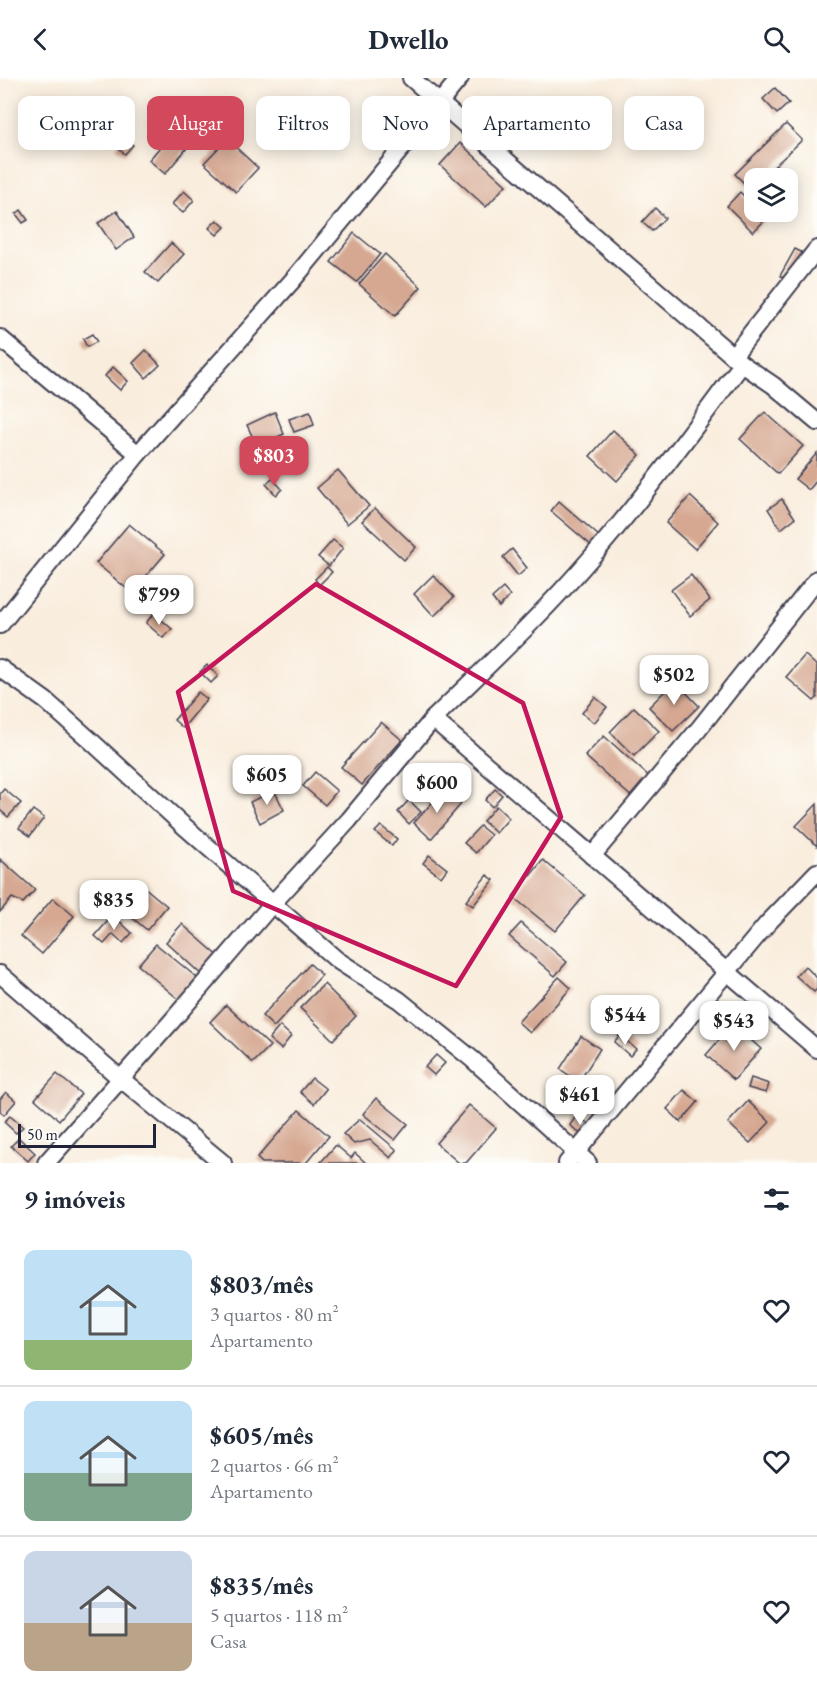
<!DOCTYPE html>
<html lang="pt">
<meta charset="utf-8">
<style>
body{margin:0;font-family:"EB Garamond",serif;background:#f6f6f7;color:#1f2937;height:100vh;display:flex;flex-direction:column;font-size:22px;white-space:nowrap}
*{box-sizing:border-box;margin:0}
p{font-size:20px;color:#747a83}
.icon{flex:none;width:33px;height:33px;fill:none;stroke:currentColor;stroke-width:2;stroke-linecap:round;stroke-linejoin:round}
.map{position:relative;height:1085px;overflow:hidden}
.details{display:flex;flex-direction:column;background:#fff;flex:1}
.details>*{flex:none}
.banner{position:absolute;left:18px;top:18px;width:782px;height:54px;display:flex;gap:12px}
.controls{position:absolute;left:744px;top:90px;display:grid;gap:12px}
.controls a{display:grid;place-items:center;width:54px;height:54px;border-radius:12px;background:#fff;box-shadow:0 3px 15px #0003;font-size:30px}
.scale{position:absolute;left:18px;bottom:15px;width:138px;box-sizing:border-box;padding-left:6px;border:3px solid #22223b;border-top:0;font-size:16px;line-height:21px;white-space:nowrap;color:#22223b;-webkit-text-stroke:4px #fdfcf7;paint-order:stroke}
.price{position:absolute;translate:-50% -51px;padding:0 14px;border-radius:12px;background:#fff;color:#222;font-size:20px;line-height:39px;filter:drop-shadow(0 2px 3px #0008)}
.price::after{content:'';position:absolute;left:50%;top:36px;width:18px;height:14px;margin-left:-9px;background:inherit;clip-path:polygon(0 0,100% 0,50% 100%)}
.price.on{background:#d1495b;color:#fff}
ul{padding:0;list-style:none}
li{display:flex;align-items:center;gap:18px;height:150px;padding:0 24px}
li+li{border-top:2px solid #e0e1e3}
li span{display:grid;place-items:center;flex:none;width:168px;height:120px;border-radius:12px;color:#555}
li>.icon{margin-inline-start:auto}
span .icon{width:72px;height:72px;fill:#fffc;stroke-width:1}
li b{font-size:26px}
h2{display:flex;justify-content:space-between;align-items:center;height:72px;padding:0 24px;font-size:26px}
.chip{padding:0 21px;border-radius:12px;background:#fff;box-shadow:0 3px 15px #0003;font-size:21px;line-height:54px}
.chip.on{background:#d1495b;color:#fff}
header{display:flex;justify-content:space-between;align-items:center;height:78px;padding:0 24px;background:#fff;font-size:27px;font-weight:700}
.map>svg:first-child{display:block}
.building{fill:#d6a892}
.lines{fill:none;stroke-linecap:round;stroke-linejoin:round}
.minor-casing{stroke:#424053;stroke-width:20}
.minor{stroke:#fff;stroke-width:16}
.marked{fill:none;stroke:#c2185b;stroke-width:4.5;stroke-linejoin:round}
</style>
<header><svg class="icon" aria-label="back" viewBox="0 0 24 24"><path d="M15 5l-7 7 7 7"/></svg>Dwello<svg class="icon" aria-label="search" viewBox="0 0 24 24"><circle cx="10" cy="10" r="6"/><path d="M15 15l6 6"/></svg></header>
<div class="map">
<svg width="817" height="1085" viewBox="0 0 817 1085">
<rect width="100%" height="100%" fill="#fdfcf7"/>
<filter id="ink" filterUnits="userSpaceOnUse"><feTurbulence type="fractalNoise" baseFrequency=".0167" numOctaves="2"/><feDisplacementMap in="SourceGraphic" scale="12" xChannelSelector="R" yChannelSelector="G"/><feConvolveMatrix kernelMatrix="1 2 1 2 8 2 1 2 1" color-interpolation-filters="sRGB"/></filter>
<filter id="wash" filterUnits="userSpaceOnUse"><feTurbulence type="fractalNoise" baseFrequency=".008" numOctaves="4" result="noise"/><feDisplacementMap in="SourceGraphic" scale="24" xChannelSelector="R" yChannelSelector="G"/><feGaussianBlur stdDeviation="1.35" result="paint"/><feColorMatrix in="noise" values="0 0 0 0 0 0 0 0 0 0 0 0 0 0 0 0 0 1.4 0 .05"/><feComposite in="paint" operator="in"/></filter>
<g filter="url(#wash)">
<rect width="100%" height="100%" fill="#f9eddd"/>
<g id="blocks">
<g class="building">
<path d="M775,10L789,25L777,36L763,21Z"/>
<path d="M193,30L209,44L165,96L149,82Z"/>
<path d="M786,46L802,62L762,100H754V108L751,112L735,96Z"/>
<path d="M124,60L133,67L125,76L116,69Z"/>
<path d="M227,61L258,90L236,114L204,85Z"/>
<path d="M460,65L506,107L486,129L440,87Z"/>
<path d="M184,113L194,122L183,135L172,126Z"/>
<path d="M740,114L754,128V134H760L767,140L753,154L727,128Z"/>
<path d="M655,130L665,140L652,153L642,144Z"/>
<path d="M21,132L28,142L23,145L16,136Z"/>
<path d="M117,133L134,159L116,172L98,145Z"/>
<path d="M217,142L225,149L217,157L209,150Z"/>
<path d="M354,155L380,176L357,204L331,184Z"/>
<path d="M171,165L184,176L158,205L145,194Z"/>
<path d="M795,171L805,176L791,203L780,198Z"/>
<path d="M385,176L421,209L395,238L359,206Z"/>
<path d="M92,256L97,264L87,269L83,261Z"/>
<path d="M146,272L160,287L146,300L133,285Z"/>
<path d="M113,289L128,303L120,312L105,298Z"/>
<path d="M275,334L284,356L257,368L247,347Z"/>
<path d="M310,334L314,347L294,354L289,341Z"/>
<path d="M765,334L803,368L778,396L740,361Z"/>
<path d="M613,352L640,377L617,403L590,378Z"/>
<path d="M817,375V402L809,412L795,401Z"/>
<path d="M338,392L369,428L347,446L317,410Z"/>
<path d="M272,400L282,411L276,417L266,406Z"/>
<path d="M690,418L718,444L695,471L666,445Z"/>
<path d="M782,421L795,440L781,451L768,431Z"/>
<path d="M559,423L600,459L592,468L551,433Z"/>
<path d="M375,430L416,469L404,482L362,443Z"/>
<path d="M129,446L165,476L132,515L96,485Z"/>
<path d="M333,462L343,470L329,488L318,479Z"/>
<path d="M512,471L527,490L518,498L503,479Z"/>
<path d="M327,489L332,494L319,507L315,501Z"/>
<path d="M433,497L454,519L434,538L414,516Z"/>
<path d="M691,497L710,522L690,538L671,512Z"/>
<path d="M503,510L510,518L499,529L492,520Z"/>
<path d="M154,535L172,551L163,560L146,545Z"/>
<path d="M805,577L817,588V620L814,623L786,599Z"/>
<path d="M207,587L218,598L211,605L200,594Z"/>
<path d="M675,603L699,628L673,653L649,629Z"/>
<path d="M198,614L207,621L183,650L174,642Z"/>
<path d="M595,619L607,629L594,645L582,635Z"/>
<path d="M634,629L659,653L634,678L610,654Z"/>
<path d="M381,644L402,662L362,707L341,689Z"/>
<path d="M604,658L652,701L634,721L585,678Z"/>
<path d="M315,694L337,713L325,727L303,708Z"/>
<path d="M4,711L21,725L8,739L0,732V716Z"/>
<path d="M444,711L461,726L431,761L414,745Z"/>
<path d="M495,711L502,717L492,729L485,722Z"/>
<path d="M274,712L284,732L260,745L250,724Z"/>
<path d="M409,722L421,734L409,746L398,734Z"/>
<path d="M817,726V768L796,748Z"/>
<path d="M496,728L509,740L496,755L483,743Z"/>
<path d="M33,732L44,740L30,758L19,750Z"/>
<path d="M381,748L397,761L392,768L375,754Z"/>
<path d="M480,748L491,757L476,775L464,765Z"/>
<path d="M429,777L447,791L441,799L423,785Z"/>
<path d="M0,781L35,812L23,825L12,820L0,834Z"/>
<path d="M543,782L585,817L555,853L513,819Z"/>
<path d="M487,797L494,802L473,828L466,823Z"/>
<path d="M144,809L167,828L147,852L124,833Z"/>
<path d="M53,820L74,838L42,876L21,858Z"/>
<path d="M113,837L132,855L123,865L113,856L104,866L95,858Z"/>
<path d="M521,845L567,884L555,898L509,858Z"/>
<path d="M182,846L222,881L205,900L166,864Z"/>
<path d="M156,866L201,903L183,925L138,887Z"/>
<path d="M310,886L322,897L274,949L262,938Z"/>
<path d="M805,888L817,900V911L814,914L796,898Z"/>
<path d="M559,899L571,910L530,955L518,944Z"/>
<path d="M324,906L356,938L333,962L300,930Z"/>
<path d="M226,927L270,968L253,985L210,944Z"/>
<path d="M733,946L761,971L734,1002L706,977Z"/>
<path d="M280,948L291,958L281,971L269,961Z"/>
<path d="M620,957L636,971L630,978L614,964Z"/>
<path d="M581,958L600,971L579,1004L560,991Z"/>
<path d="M436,977L445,985L434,997L425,989Z"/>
<path d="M57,996L81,1016L59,1042L35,1021Z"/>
<path d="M312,1000L326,1011L314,1026L300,1014Z"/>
<path d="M751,1000L769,1006L766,1015L748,1010Z"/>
<path d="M684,1012L698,1024L681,1044L667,1031Z"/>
<path d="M6,1014L16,1023L4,1037L0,1033V1021Z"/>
<path d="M376,1020L408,1046L395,1062L363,1036Z"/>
<path d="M748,1023L770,1044L750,1065L728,1045Z"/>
<path d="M469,1027L496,1050L466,1085H459L436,1065Z"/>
<path d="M299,1032L329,1058L306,1085H262L257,1080Z"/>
<path d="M577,1037L591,1048L583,1058L570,1047Z"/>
<path d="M10,1038L23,1049L16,1055L4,1044Z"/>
<path d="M360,1041L397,1072L391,1080L370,1062L354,1066L343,1056Z"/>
<path d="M19,1060L35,1075L28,1083L11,1068Z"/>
<path d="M336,1067L351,1080L355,1075L366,1085H320Z"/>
</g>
</g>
</g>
<g filter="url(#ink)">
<use href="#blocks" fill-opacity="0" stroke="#424053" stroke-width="1.5"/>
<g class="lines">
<defs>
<g id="minor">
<path d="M411,0L742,286L773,307L817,344"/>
<path d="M0,260L138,376L292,203L460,0"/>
<path d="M733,278L817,171"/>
<path d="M0,547L138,376"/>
<path d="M0,590L46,623L90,662L184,748L337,882L399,922L472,981L588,1085"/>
<path d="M433,641C486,589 541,538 590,481C644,419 693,352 742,286"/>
<path d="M592,778L698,652L817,501"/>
<path d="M0,896L121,1001L223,1085"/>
<path d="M46,1085L171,944L273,825L349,742L433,641L817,971"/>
<path d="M567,1085L767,846L817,794"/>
</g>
</defs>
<use href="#minor" class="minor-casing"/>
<use href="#minor" class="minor"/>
</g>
</g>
<path class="marked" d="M316,506L523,625L561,739L456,908L233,813L178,614Z"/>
</svg>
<div class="controls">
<a><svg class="icon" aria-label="layers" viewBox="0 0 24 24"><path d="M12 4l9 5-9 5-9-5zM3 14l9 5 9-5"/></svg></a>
</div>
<div class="scale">50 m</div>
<b class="price on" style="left:274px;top:409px">$803</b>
<b class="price" style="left:159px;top:548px">$799</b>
<b class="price" style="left:674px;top:628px">$502</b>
<b class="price" style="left:267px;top:728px">$605</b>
<b class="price" style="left:437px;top:736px">$600</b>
<b class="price" style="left:114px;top:853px">$835</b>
<b class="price" style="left:625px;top:968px">$544</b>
<b class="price" style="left:734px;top:974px">$543</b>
<b class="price" style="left:580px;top:1048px">$461</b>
<div class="banner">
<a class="chip">Comprar</a>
<a class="chip on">Alugar</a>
<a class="chip">Filtros</a>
<a class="chip">Novo</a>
<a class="chip">Apartamento</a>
<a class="chip">Casa</a>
</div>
</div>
<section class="details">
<h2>9 imóveis<svg class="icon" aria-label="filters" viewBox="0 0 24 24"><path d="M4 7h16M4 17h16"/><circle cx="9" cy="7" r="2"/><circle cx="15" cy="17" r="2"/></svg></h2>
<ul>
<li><span style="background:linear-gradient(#bfe0f5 75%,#8fb573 0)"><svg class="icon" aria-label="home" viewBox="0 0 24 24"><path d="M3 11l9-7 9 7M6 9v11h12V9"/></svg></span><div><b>$803/mês</b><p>3 quartos · 80 m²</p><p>Apartamento</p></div><svg class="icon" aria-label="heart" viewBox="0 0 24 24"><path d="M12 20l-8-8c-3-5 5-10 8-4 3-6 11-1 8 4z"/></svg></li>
<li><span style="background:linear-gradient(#bfe0f5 60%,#7fa58c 0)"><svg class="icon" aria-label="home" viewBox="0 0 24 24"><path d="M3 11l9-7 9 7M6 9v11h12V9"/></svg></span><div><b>$605/mês</b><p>2 quartos · 66 m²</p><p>Apartamento</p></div><svg class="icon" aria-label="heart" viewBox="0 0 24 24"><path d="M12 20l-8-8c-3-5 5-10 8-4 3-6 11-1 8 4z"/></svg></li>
<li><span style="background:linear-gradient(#c9d6e8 60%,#b9a48a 0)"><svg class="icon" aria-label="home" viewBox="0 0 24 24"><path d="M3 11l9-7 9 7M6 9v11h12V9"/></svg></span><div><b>$835/mês</b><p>5 quartos · 118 m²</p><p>Casa</p></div><svg class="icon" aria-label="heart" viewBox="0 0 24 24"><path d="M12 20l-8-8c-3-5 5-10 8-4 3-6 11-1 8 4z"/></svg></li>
</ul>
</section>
